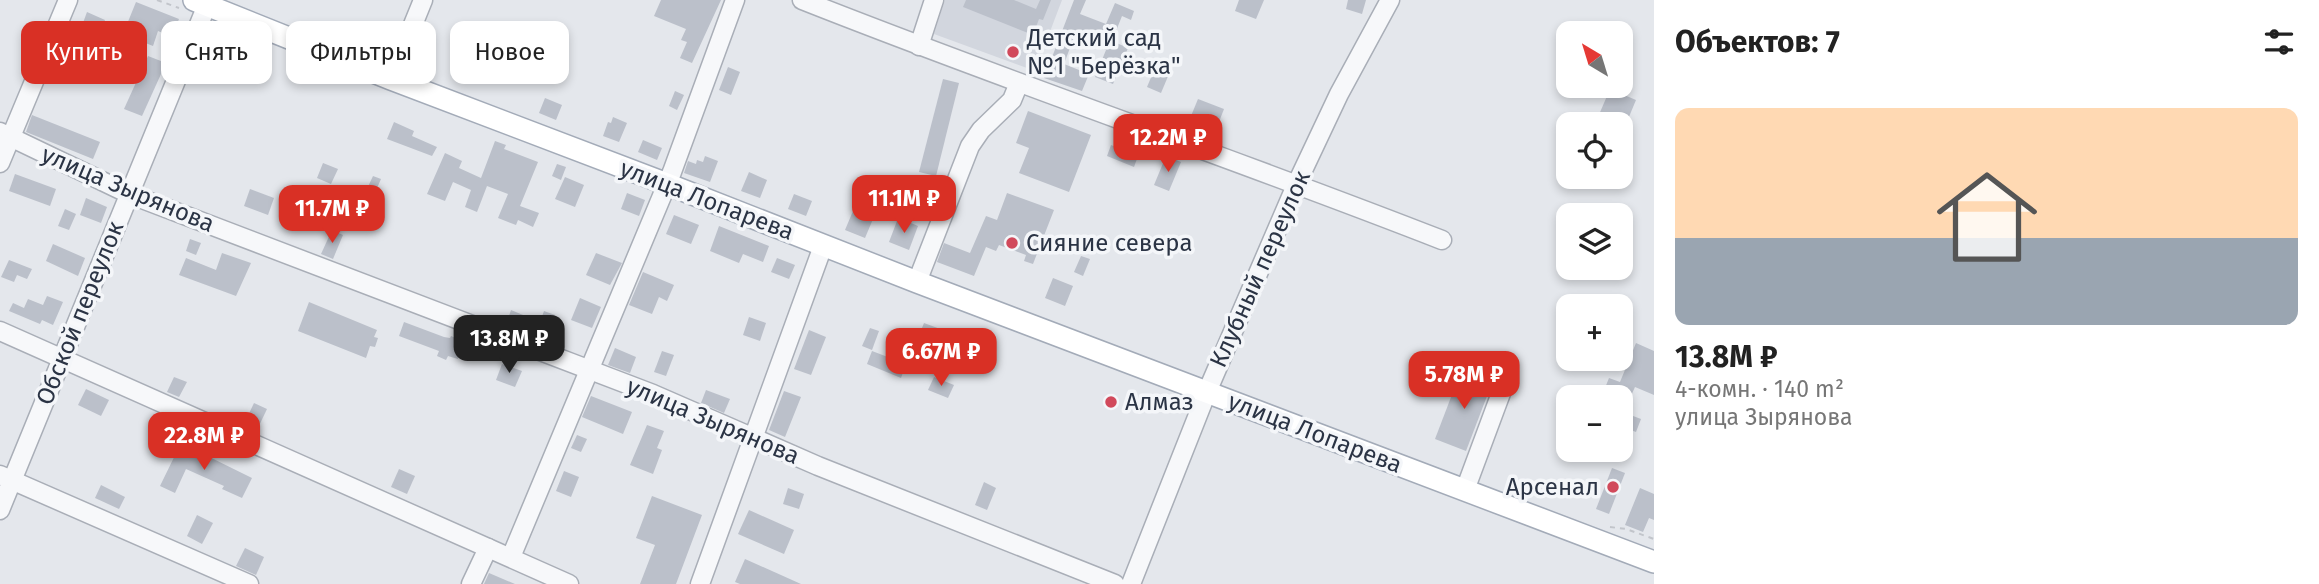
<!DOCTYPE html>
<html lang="ru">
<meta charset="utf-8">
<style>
body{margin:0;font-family:"Fira Sans",sans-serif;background:#f6f6f6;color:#222;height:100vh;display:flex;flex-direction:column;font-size:26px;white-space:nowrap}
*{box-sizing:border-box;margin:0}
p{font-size:23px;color:#767676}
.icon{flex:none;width:38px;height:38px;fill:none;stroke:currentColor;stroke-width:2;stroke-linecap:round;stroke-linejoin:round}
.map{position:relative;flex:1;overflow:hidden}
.drawer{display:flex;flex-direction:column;background:#fff;width:665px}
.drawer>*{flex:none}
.top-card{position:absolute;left:21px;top:21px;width:665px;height:63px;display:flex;gap:14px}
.needle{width:46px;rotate:322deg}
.fabs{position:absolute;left:1556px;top:21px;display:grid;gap:14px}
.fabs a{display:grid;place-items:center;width:77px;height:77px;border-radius:14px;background:#fff;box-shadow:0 4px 10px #0003;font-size:35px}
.price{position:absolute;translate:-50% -60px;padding:0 16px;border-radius:14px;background:#d93025;color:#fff;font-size:23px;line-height:46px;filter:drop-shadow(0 2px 4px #0008)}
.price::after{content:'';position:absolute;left:50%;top:42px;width:21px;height:16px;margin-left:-10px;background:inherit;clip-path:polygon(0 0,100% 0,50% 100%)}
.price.on{background:#222;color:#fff}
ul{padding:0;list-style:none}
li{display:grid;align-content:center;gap:14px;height:371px;padding:0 21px}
li span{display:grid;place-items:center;height:217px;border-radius:14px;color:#555}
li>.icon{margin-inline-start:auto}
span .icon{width:126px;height:126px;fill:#fffc;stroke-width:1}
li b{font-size:30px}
h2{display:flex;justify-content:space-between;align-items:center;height:84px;padding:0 21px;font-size:30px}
.chip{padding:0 24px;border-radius:14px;background:#fff;box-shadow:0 4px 10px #0003;font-size:24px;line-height:63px}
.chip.on{background:#d93025;color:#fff}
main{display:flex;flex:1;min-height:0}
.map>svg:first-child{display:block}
.built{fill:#d2d6de}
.building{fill:#bbc0ca}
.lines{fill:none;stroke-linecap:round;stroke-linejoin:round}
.minor-casing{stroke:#a9aeb7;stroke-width:21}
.major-casing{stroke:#a3abb8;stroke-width:24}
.path{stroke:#c2c5cb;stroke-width:2;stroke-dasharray:5 5;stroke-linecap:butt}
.minor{stroke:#f7f8fa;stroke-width:18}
.major{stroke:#fff;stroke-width:21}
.poi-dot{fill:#d1495b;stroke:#f4f6f9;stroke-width:2.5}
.labels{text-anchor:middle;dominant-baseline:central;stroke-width:7;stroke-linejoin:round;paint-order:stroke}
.poi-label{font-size:24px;fill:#2b3445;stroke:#f4f6f9;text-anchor:start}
.street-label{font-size:24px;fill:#2b3445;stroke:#f4f6f9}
</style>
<main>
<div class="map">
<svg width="1654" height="584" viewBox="0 0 1654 584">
<rect width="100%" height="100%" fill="#e4e7ec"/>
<path class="built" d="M945,0H1062L1035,71L934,34Z"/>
<g class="building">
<path d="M661,0H721L692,63L680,58L687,42L681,40L686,29L654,16Z"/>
<path d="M966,0H1014L1036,9L1040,0H1051L1043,20L1039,19L1033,35L963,7Z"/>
<path d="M1074,0H1086L1080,14L1106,24L1115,3L1134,11L1131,20L1122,16L1112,41L1128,48L1113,84L1095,77L1106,50L1074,37L1064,64L1089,74L1082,91L1044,78Z"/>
<path d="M1239,0H1264L1256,19L1235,11Z"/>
<path d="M1348,0H1366L1362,14L1346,9Z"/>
<path d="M136,2L179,19L172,37L158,31L153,46L123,34Z"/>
<path d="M87,12L105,20L98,38L80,31Z"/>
<path d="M222,34L251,46L240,72L211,60Z"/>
<path d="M65,46L79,51L67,80L53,75Z"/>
<path d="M148,56L166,63L142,116L124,109Z"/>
<path d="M728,67L740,72L731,95L719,90Z"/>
<path d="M1155,68L1169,74L1161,93L1147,87Z"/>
<path d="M943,79L959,83L936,176L919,172Z"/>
<path d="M1610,89L1636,100L1626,124H1595Z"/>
<path d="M675,91L684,95L677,110L669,106Z"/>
<path d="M545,98L562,105L556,120L539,113Z"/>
<path d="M1198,99L1224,109L1217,127L1191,116Z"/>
<path d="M1028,111L1091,135L1069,192L1019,173L1029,148L1016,143Z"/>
<path d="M32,115L100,142L93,159L26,132Z"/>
<path d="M613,117L627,123L619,142L603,136L608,122L611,123Z"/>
<path d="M394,122L414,131L412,136L437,147L432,156L387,139Z"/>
<path d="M643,140L662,148L657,160L638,152Z"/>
<path d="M495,141L506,145L504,149L538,162L520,206L539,213L533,227L518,220L516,225L498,218L508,194L487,186L477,212L465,207L471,190L453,182L445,201L427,194L445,153L462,161L459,168L481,178Z"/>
<path d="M1111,145L1138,156L1134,167L1107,156Z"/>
<path d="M705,156L718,161L710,182L684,173L688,161L696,164L697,160L703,162Z"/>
<path d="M1166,156L1181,162L1169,191L1154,185Z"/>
<path d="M323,163L338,169L331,184L317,178Z"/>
<path d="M557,164L566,167L561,180L552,176Z"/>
<path d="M749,172L767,180L760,198L741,191Z"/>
<path d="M15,174L56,189L50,206L9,191Z"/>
<path d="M373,176L381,179L374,195L366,191Z"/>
<path d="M565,177L584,185L575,207L555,199Z"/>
<path d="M250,189L274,198L268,215L244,206Z"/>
<path d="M627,193L645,200L639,216L621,209Z"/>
<path d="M1007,193L1054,210L1033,264L1024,261L1026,255L999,245L996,251L986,247L974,276L937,262L944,243L970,253L986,216L997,220Z"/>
<path d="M794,194L812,201L806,216L788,209Z"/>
<path d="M86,198L107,207L101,223L80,215Z"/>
<path d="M65,209L76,214L69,230L58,226Z"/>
<path d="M853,211L873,219L865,238L845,230Z"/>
<path d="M674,215L699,225L691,244L666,234Z"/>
<path d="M904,220L918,226L909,250L889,242L897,221L903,224Z"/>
<path d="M719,226L769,246L763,262L743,254L739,263L710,251Z"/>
<path d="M332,230L343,235L333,259L321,254Z"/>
<path d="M190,239L201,243L196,255L186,251Z"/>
<path d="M53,244L85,258L78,276L46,261Z"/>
<path d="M222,253L251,263L236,296L179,275L186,258L216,270Z"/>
<path d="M596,253L622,263L610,285L586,275Z"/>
<path d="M1081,256L1090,259L1083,276L1074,272Z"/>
<path d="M777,258L795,265L789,279L771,272Z"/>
<path d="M9,260L32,269L27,279L17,275L14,282L1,277Z"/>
<path d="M643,272L674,285L667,301L659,297L652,314L629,305Z"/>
<path d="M1053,278L1073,286L1065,306L1045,298Z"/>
<path d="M47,296L63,302L53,325L42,320L40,324L9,311L13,303L24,308L28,299L43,305Z"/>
<path d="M580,298L601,307L592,328L571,320Z"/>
<path d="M309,302L377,330L374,337L378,338L375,347L370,346L366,358L298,331Z"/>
<path d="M511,310L540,322L544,311L555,315L545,341L534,336L535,333L507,322Z"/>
<path d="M749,317L766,323L760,341L743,335Z"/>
<path d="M404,322L444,337L450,338L451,336L463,341L458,359L448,356L446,360L437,356L439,351L399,336Z"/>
<path d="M924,323L943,330L933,356L914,348Z"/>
<path d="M870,328L879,331L872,350L862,346Z"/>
<path d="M809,330L826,337L811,375L794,369Z"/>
<path d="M1636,343L1654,351V395L1635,387L1630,398L1605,388L1609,378L1620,382Z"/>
<path d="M615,348L636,357L630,373L608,365Z"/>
<path d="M662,351L674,355L666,376L654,372Z"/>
<path d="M872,351L906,364L901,378L867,364Z"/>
<path d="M502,364L522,371L515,387L496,380Z"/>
<path d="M1461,371L1492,383L1466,451L1435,439Z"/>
<path d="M174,377L187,382L179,397L167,392Z"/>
<path d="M934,377L954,385L948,398L928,390Z"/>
<path d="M86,389L109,400L101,416L78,405Z"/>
<path d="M706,390L730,399L724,413L701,403Z"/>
<path d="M784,391L801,397L785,437L769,430Z"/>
<path d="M591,396L632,412L623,434L582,417Z"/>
<path d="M254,403L267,409L257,430L244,424Z"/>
<path d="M1620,411L1641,419L1636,432L1620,426Z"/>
<path d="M647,425L664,431L657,448L662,450L653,474L630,465Z"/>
<path d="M577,435L587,439L581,452L571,448Z"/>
<path d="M181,443L252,478L242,498L222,489L224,486L186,469L175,493L160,486Z"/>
<path d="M1612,468L1625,473L1609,514L1596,509Z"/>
<path d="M399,469L415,476L407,494L391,487Z"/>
<path d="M564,471L579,477L571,497L556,491Z"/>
<path d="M984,482L996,488L987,510L975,505Z"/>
<path d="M101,485L125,497L119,509L95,498Z"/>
<path d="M788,488L804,494L799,509L783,504Z"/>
<path d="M1640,488L1654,494V520L1649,518L1643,532L1625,525Z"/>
<path d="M652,496L702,515L676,584H640L655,545L636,538Z"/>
<path d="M749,510L794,530L784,554L738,534Z"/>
<path d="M197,515L213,523L202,544L187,536Z"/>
<path d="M245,548L264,557L256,575L236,566Z"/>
<path d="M745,559L801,584H740L735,582Z"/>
<path d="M489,573L515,584H484Z"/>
</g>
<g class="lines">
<defs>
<g id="minor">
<path d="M802,0C1014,84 1230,157 1442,240"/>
<path d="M919,46L934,0"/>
<path d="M391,79L423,0"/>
<path d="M0,132L129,194L653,394L818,466L1115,584"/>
<path d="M0,163L68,0"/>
<path d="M917,282L970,146L981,130L1012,100L1019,83"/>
<path d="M0,331L569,584"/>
<path d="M0,475L249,584"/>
<path d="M1465,490L1504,385"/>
<path d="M0,510L209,0"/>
<path d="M511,557L672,172L735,0"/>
<path d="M471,584L488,548"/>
<path d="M700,584L823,246"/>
<path d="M1131,584L1207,392L1297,183L1339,94L1390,0"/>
</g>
<path id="major" d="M194,0L391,79L667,184L917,282L1654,562"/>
</defs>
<use href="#minor" class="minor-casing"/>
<use href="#major" class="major-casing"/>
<g class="path">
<path d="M157,0L179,8"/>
<path d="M1610,527L1626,529L1654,539"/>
</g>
<use href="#minor" class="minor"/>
<use href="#major" class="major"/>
</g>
<g class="poi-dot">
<circle cx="1013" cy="52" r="7"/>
<circle cx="1012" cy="243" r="7"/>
<circle cx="1111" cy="402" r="7"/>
<circle cx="1613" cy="487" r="7"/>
</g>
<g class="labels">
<g class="poi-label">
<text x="1027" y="38">Детский сад<tspan x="1027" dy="28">№1 "Берёзка"</tspan></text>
<text x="1026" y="243">Сияние севера</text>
<text x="1125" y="402">Алмаз</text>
<text x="1599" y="487" text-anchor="end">Арсенал</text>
</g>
<g class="street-label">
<text transform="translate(128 189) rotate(23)">улица Зырянова</text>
<text transform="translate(707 200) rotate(21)">улица Лопарева</text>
<text transform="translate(1260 269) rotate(-66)">Клубный переулок</text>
<text transform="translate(80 313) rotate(-68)">Обской переулок</text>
<text transform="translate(713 421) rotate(23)">улица Зырянова</text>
<text transform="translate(1315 433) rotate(21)">улица Лопарева</text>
</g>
</g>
</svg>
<div class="fabs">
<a><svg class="needle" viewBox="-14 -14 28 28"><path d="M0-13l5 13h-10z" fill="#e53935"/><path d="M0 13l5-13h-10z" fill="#767676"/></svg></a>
<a><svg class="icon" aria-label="locate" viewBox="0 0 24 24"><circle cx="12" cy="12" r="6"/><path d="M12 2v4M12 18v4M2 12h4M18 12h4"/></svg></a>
<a><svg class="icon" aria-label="layers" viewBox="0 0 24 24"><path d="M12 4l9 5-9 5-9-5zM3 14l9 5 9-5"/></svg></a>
<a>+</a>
<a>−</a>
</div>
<b class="price" style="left:1168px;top:174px">12.2M ₽</b>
<b class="price" style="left:904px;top:235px">11.1M ₽</b>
<b class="price" style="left:332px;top:245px">11.7M ₽</b>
<b class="price on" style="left:509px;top:375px">13.8M ₽</b>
<b class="price" style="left:941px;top:388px">6.67M ₽</b>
<b class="price" style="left:1464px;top:411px">5.78M ₽</b>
<b class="price" style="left:204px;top:472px">22.8M ₽</b>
<div class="top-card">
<a class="chip on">Купить</a>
<a class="chip">Снять</a>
<a class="chip">Фильтры</a>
<a class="chip">Новое</a>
</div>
</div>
<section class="drawer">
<h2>Объектов: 7<svg class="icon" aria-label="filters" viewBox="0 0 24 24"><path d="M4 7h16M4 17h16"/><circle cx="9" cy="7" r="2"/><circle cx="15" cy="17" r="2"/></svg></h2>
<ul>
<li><span style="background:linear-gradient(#ffd9b3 60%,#9aa5b1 0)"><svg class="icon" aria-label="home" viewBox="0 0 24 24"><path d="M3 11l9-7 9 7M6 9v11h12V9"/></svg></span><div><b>13.8M ₽</b><p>4-комн. · 140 m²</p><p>улица Зырянова</p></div></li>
</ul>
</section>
</main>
